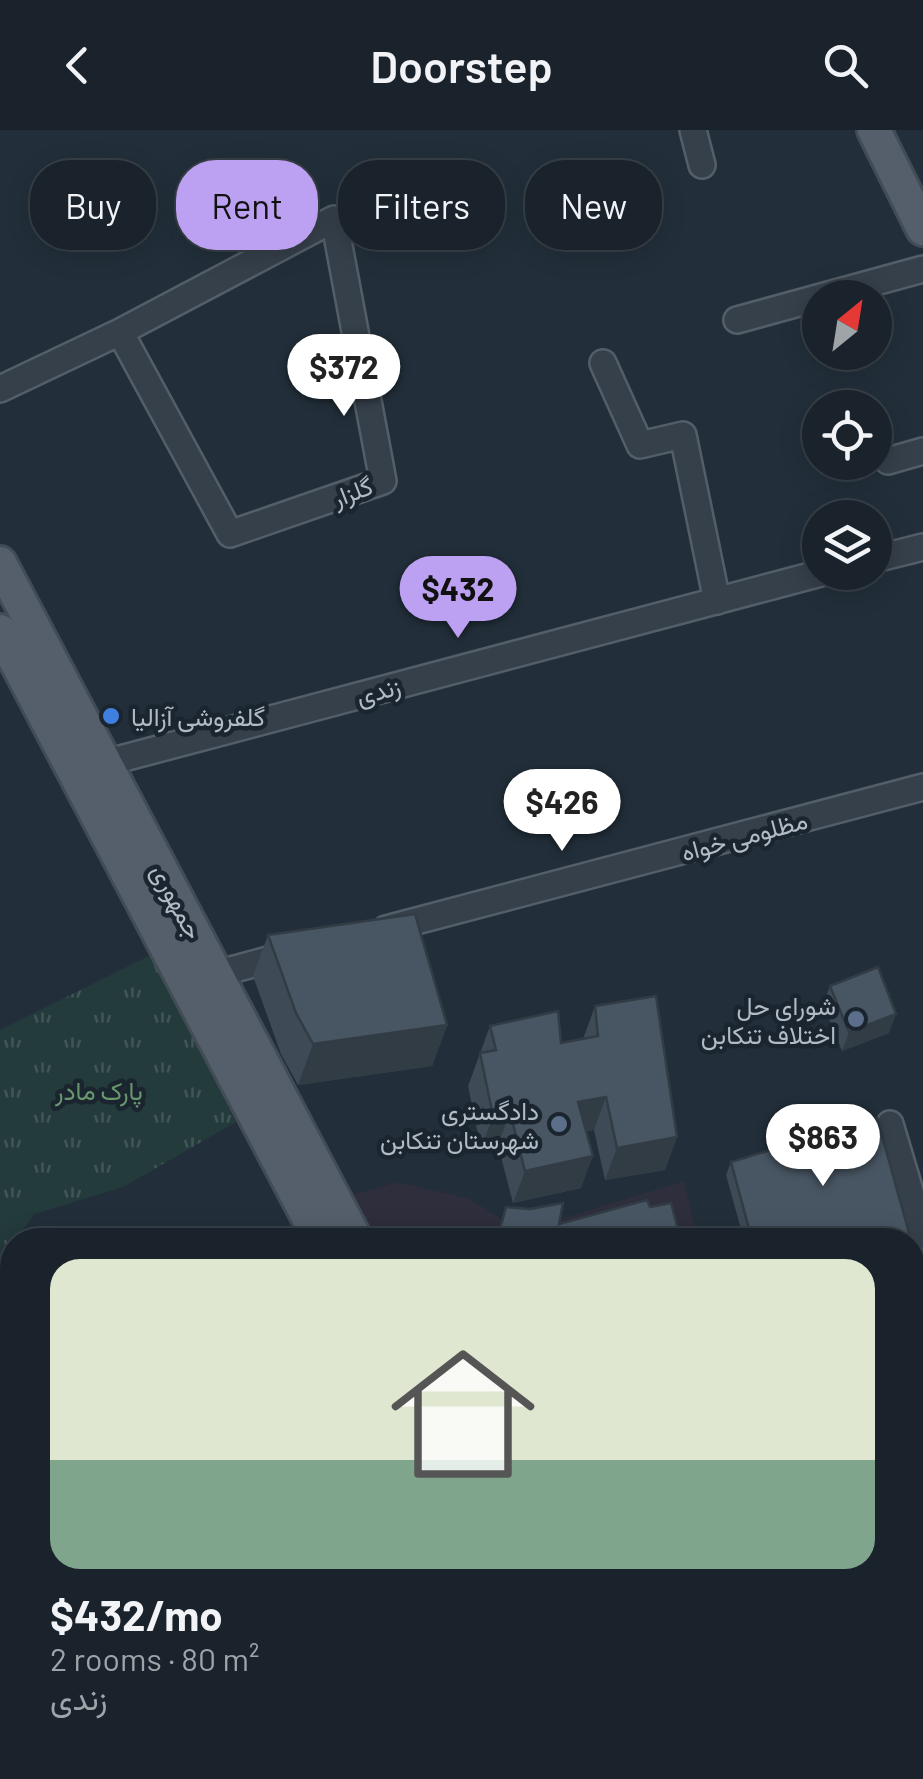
<!DOCTYPE html>
<meta charset="utf-8">
<style>
body{margin:0;font-family:Barlow,Vazirmatn,sans-serif;background:#272f38;color:#f1f3f6;height:100vh;display:flex;flex-direction:column;font-size:38px;white-space:nowrap}
*{box-sizing:border-box;margin:0}
p{font-size:32px;color:#9fa4a9}
.icon{flex:none;width:55px;height:55px;fill:none;stroke:currentColor;stroke-width:2;stroke-linecap:round;stroke-linejoin:round}
.map{position:relative;flex:1;overflow:hidden}
.side{position:absolute;left:0px;top:1098px;width:925px;height:552px;display:flex;flex-direction:column;background:#1a232c;border-radius:40px 40px 0 0;box-shadow:0 5px 25px #0003,0 0 0 2px #384048}
.side>*{flex:none}
.hud{position:absolute;left:30px;top:30px;width:865px;height:90px;display:flex;gap:20px}
.needle{width:65px;rotate:30deg}
.controls{position:absolute;left:802px;top:150px;display:grid;gap:20px}
.controls a{display:grid;place-items:center;width:90px;height:90px;border-radius:50%;background:#1a232c;box-shadow:0 5px 25px #0003,0 0 0 2px #384048;font-size:50px}
.price{position:absolute;translate:-50% -85px;padding:0 22px;border-radius:35px;background:#fff;color:#222;font-size:32px;line-height:65px;filter:drop-shadow(0 2px 5px #0008)}
.price::after{content:'';position:absolute;left:50%;top:60px;width:30px;height:22px;margin-left:-15px;background:inherit;clip-path:polygon(0 0,100% 0,50% 100%)}
.price.active{background:#bca0f2;color:#111}
ul{padding:0;list-style:none}
li{display:grid;align-content:center;gap:20px;height:530px;padding:0 50px}
li span{display:grid;place-items:center;height:310px;border-radius:30px;color:#555}
li>.icon{margin-inline-start:auto}
span .icon{width:180px;height:180px;fill:#fffc;stroke-width:1}
li b{font-size:42px}
.tag{padding:0 35px;border-radius:40px;background:#1a232c;box-shadow:0 5px 25px #0003,0 0 0 2px #384048;font-size:35px;line-height:90px}
.tag.active{background:#bca0f2;color:#111}
header{display:flex;justify-content:space-between;align-items:center;height:130px;padding:0 50px;background:#1a232c;font-size:45px;font-weight:600}
.map>svg:first-child{display:block}
.medical{fill:#2e2e3c}
.forest{fill:url(#forest-crowns)}
.park{fill:url(#park-tufts)}
.lines{fill:none;stroke-linecap:round;stroke-linejoin:round}
.minor-casing{stroke:#545e68;stroke-width:30}
.major-casing{stroke:#424c56;stroke-width:38}
.minor{stroke:#36404b;stroke-width:25}
.major{stroke:#545f6b;stroke-width:32}
.wall{fill:#3e4a55}
.shaded-wall{fill:#323c45}
.building{fill:#485663;stroke:#323c45;stroke-width:2.5}
.shop-dot{fill:#3f7fe0;stroke:#1b252f;stroke-width:4}
.service-dot{fill:#5c6f8a;stroke:#1b252f;stroke-width:4}
.labels{text-anchor:middle;dominant-baseline:central;stroke-width:9;stroke-linejoin:round;paint-order:stroke}
.street-label{font-size:25px;fill:#b1bbc6;stroke:#1b252f}
.poi-label{font-size:25px;fill:#b1bbc6;stroke:#1b252f;text-anchor:end}
.park-label{font-size:25px;fill:#68976f;stroke:#1b252f}
</style>
<header><svg class="icon" aria-label="back" viewBox="0 0 24 24"><path d="M15 5l-7 7 7 7"/></svg>Doorstep<svg class="icon" aria-label="search" viewBox="0 0 24 24"><circle cx="10" cy="10" r="6"/><path d="M15 15l6 6"/></svg></header>
<div class="map">
<svg width="923" height="1649" viewBox="0 0 923 1649">
<defs>
<pattern id="forest-crowns" width="20" height="18" patternUnits="userSpaceOnUse" patternTransform="scale(2.5)"><rect width="20" height="18" fill="#243b3b"/><path d="M2 6a3 3 0 1 1 6 0M12 15a3 3 0 1 1 6 0" fill="none" stroke="#415556"/></pattern>
<pattern id="park-tufts" width="24" height="20" patternUnits="userSpaceOnUse" patternTransform="scale(2.5)"><rect width="24" height="20" fill="#243b3b"/><path d="M3 7l-1-3M5 7V3M7 7l1-3M15 17l-1-3M17 17v-4M19 17l1-3" fill="none" stroke="#415556"/></pattern>
</defs>
<rect width="100%" height="100%" fill="#222f3a"/>
<path class="medical" d="M684,1051L698,1110H356L335,1070L398,1052L470,1069L521,1101Z"/>
<path class="forest" d="M923,1316V1488L913,1494V1326Z"/>
<path class="park" d="M151,825L236,992L123,1057L34,1084L16,1110H12L0,1132V900Z"/>
<g class="lines">
<defs>
<g id="minor">
<path d="M693,0L702,35"/>
<path d="M737,190L923,139"/>
<path d="M603,233L640,315L683,305L717,471"/>
<path d="M0,259L120,202L334,89L383,351L230,404L120,202"/>
<path d="M888,331L923,321"/>
<path d="M875,429L923,417"/>
<path d="M105,633L825,442"/>
<path d="M386,799L923,657"/>
<path d="M216,844L290,824"/>
<path d="M890,994L923,1105"/>
<path d="M0,1312L12,1310"/>
<path d="M912,1515L923,1509"/>
<path d="M114,1645L130,1638"/>
<path d="M684,1649L704,1638"/>
</g>
<g id="major">
<path d="M874,0L923,99"/>
<path d="M0,433L356,1110"/>
<path d="M0,501L320,1110"/>
<path d="M912,1184L923,1180"/>
<path d="M598,1638L604,1649"/>
<path d="M633,1638L639,1649"/>
</g>
</defs>
<use href="#minor" class="minor-casing"/>
<use href="#major" class="major-casing"/>
<use href="#minor" class="minor"/>
<use href="#major" class="major"/>
</g>
<g class="wall">
<path d="M268,805L447,895L432,936L298,955L281,924L253,846Z"/>
<path d="M830,856L889,903L842,921L823,874Z"/>
<path d="M595,876L677,1007L665,1040L605,1050L594,1000L587,1001L581,1058L513,1073L498,1015L481,1019L468,956L490,896L561,913L583,909Z"/>
<path d="M731,1032L911,1110H744L726,1045Z"/>
<path d="M506,1077L559,1094L650,1077L681,1110H495Z"/>
</g>
<g class="shaded-wall">
<path d="M896,884L889,903L842,921L849,902Z"/>
<path d="M447,895L432,936L298,955L313,914Z"/>
<path d="M606,967L594,1000L566,1004L578,972Z"/>
<path d="M510,982L498,1015L481,1019L493,986Z"/>
<path d="M677,1007L665,1040L605,1050L617,1018Z"/>
<path d="M593,1026L581,1058L513,1073L525,1041Z"/>
<path d="M922,1148L917,1161L912,1162V1150Z"/>
<path d="M923,1276V1287L912,1291V1280Z"/>
<path d="M923,1306L919,1318L912,1323V1313Z"/>
</g>
<g class="building">
<path d="M415,784L447,895L313,914L296,883L268,805Z"/>
<path d="M878,837L896,884L849,902L830,856Z"/>
<path d="M656,866L677,1007L617,1018L606,967L578,972L593,1026L525,1041L510,982L493,986L480,923L496,920L490,896L558,881L561,913L598,906L595,876Z"/>
<path d="M877,988L911,1110H752L731,1032Z"/>
<path d="M647,1070L650,1077L671,1073L681,1110H497L506,1077L530,1079L563,1073L559,1094Z"/>
<path d="M912,1116L922,1148L912,1150Z"/>
<path d="M922,1205L923,1276L912,1280V1210Z"/>
<path d="M912,1289L923,1304V1306L912,1313Z"/>
</g>
<circle class="shop-dot" cx="111" cy="586" r="10"/>
<g class="service-dot">
<circle cx="856" cy="889" r="10"/>
<circle cx="559" cy="994" r="10"/>
</g>
<g class="labels">
<g class="street-label">
<text transform="translate(352 361) rotate(-21)">گلزار</text>
<text transform="translate(378 560) rotate(-15)">زندی</text>
<text transform="translate(744 705) rotate(-15)">مظلومی خواه</text>
<text transform="translate(178 771) rotate(62)">جمهوری</text>
</g>
<g class="poi-label">
<text x="131" y="586" text-anchor="start">گلفروشی آزالیا</text>
<text x="836" y="875">شورای حل<tspan x="836" dy="29">اختلاف تنکابن</tspan></text>
<text x="539" y="980">دادگستری<tspan x="539" dy="29">شهرستان تنکابن</tspan></text>
</g>
<g class="park-label">
<text x="99" y="960">پارک مادر</text>
</g>
</g>
</svg>
<div class="controls">
<a><svg class="needle" viewBox="-14 -14 28 28"><path d="M0-13l5 13h-10z" fill="#e53935"/><path d="M0 13l5-13h-10z" fill="#9fa4a9"/></svg></a>
<a><svg class="icon" aria-label="locate" viewBox="0 0 24 24"><circle cx="12" cy="12" r="6"/><path d="M12 2v4M12 18v4M2 12h4M18 12h4"/></svg></a>
<a><svg class="icon" aria-label="layers" viewBox="0 0 24 24"><path d="M12 4l9 5-9 5-9-5zM3 14l9 5 9-5"/></svg></a>
</div>
<b class="price" style="left:344px;top:289px">$372</b>
<b class="price active" style="left:458px;top:511px">$432</b>
<b class="price" style="left:562px;top:724px">$426</b>
<b class="price" style="left:823px;top:1059px">$863</b>
<div class="hud">
<a class="tag">Buy</a>
<a class="tag active">Rent</a>
<a class="tag">Filters</a>
<a class="tag">New</a>
</div>
<section class="side">
<ul>
<li><span style="background:linear-gradient(#dfe7d0 65%,#7fa58c 0)"><svg class="icon" aria-label="home" viewBox="0 0 24 24"><path d="M3 11l9-7 9 7M6 9v11h12V9"/></svg></span><div><b>$432/mo</b><p>2 rooms · 80 m²</p><p>زندی</p></div></li>
</ul>
</section>
</div>
